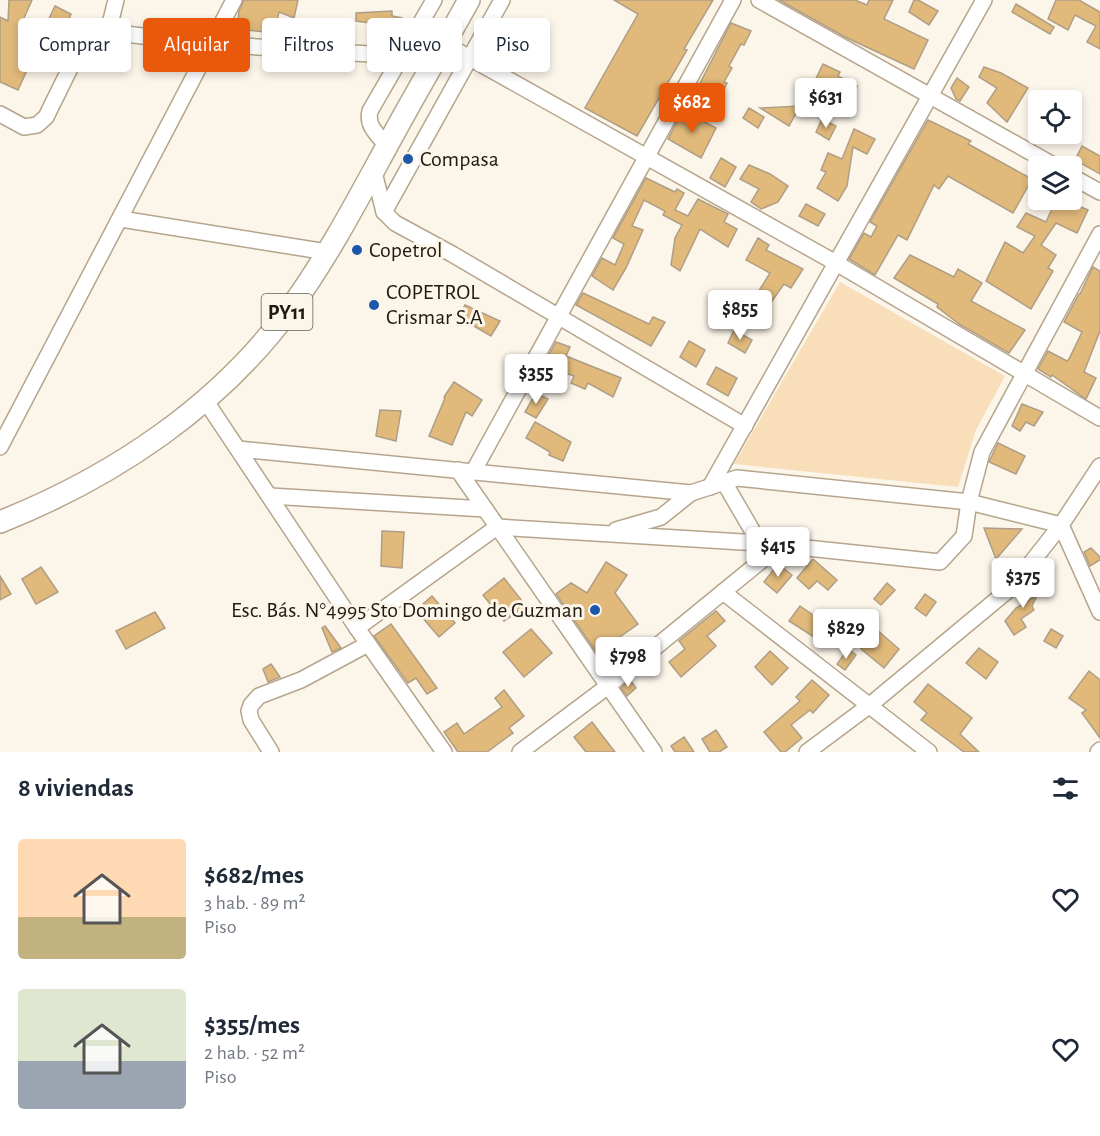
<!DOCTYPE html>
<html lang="es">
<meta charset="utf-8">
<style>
body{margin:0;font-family:"Alegreya Sans",sans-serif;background:#f6f6f7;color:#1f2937;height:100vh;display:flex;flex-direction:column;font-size:22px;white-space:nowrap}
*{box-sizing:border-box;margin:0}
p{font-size:20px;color:#747a83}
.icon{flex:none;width:33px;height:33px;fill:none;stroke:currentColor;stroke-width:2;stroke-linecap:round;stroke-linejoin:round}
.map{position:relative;height:752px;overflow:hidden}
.sheet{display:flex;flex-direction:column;background:#fff;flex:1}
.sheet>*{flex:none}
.banner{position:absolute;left:18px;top:18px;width:600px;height:54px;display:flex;gap:12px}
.fabs{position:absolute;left:1028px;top:90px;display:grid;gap:12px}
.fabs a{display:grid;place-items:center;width:54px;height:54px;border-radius:6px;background:#fff;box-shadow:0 3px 9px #0003;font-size:30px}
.price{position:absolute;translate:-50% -51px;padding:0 14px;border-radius:6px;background:#fff;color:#222;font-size:20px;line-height:39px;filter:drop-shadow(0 2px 3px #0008)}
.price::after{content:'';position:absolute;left:50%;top:36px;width:18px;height:14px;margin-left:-9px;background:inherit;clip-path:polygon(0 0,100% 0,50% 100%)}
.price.current{background:#ea580c;color:#fff}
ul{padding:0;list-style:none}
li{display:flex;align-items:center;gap:18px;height:150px;padding:0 18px}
li span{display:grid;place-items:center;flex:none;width:168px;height:120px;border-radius:6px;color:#555}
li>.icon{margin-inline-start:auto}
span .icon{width:72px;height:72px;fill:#fffc;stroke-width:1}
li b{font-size:26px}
h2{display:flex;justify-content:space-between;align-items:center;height:72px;padding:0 18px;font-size:26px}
.chip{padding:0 21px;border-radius:6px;background:#fff;box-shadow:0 3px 9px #0003;font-size:21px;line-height:54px}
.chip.current{background:#ea580c;color:#fff}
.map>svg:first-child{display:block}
.green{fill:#f8deb9}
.building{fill:#e0b97b;stroke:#af9e85;stroke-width:1.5}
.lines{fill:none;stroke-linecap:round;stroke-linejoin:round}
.minor-casing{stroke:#b6a58c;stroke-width:18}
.highway-casing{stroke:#b6a58c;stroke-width:24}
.minor{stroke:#fff;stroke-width:15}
.highway{stroke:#fff;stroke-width:21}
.poi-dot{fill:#1d57a9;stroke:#fcf5ea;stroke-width:2}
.labels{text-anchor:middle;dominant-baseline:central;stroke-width:6;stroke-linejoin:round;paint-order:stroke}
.shield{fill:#fcf5ea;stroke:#625c52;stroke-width:1.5}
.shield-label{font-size:21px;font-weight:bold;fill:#201a11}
.poi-label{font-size:22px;fill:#201a11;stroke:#fcf5ea;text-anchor:start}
</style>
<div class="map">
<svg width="1100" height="752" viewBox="0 0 1100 752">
<rect width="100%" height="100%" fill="#fcf5ea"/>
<path class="green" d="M840,282L1005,376L976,430L958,487L734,464Z"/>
<g class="building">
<path d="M9,0H32L20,27L42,37L18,90L0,82V17L8,21Z"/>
<path d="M244,0H298L294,18L279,12L274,33L237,29L239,11Z"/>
<path d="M614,0H713L684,49L687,50L637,136L585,108L638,14Z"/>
<path d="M779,0H855L867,5L869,0H893L884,19L928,40L914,69L847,38Z"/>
<path d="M914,0H918L938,11L929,25L909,12Z"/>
<path d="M1056,0H1079L1100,12V49L1087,42L1096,26L1075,15L1068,30L1048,19Z"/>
<path d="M1016,4L1054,27L1050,34L1012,12Z"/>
<path d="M55,6L71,14L62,35L45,27Z"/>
<path d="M392,11V16L402,18L406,29L397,44L383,42L377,24L356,21V13Z"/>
<path d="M731,23L751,31L744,45L741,44L729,66L732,68L724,82L727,83L717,105L697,89Z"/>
<path d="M823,64L840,72L838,76L857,86L848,103L828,95L823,104L809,93Z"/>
<path d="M984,67L1001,73L1028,88L1007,122L987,103L997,88L979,77Z"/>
<path d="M957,78L969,87L960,101L956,99L951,88Z"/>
<path d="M800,106L789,126L760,108Z"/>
<path d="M749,108L764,117L758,128L743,118Z"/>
<path d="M683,110L716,128L701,158L668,139Z"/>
<path d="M822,119L836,126L829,140L816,132Z"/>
<path d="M928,120L971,141L968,144L1032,179L1013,213L948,176L939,189L934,185L907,240L898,235L875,275L849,259L864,233L871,237L877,226L870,222Z"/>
<path d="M854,129L875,139L867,154L853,147L847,186L838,201L817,188L826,172L821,170L828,153L842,159Z"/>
<path d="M1082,146L1100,156V174L1075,160Z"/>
<path d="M721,158L736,167L725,187L710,178Z"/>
<path d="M749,165L770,174L788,186L778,202L761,209L751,202L759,189L740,179Z"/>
<path d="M646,178L675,192L677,189L684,193L675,210L688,216L698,199L728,214L724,222L737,229L728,247L700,229L680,271L671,265L675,238L682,225L663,215L665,211L644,200L632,226L643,230L626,268L613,290L592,276L602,258L615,265L624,244L613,238Z"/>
<path d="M1056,200H1064L1088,210L1077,233L1056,223L1041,245L1056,255L1048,268L1053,271L1031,309L986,281L1005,242L1023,253L1035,236L1017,227L1026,213L1046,222Z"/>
<path d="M806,204L825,214L818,226L799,216Z"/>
<path d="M758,238L769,245L766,250L803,269L791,288L784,284L772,301L769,299L759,318L744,309L750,294L755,297L770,273L746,260Z"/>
<path d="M910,255L954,277L958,269L982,283L971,301L1025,330L1009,353L959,324L937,307L938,304L894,278Z"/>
<path d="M1093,267L1100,271V331L1084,372L1096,378L1086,399L1052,375L1051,377L1038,369L1048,351L1067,361L1069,359L1082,332L1064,322L1079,294H1080Z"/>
<path d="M583,293L649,324L653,317L665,322L651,346L576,305Z"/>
<path d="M465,305L500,321L491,336L458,317Z"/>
<path d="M734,330L752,340L745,353L728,343Z"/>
<path d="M689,341L705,350L696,367L680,357Z"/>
<path d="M556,342L570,347L566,356L621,378L613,397L588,383L585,389L571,383L574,376L543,365Z"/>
<path d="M716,367L737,378L728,396L707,384Z"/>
<path d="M454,382L482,400L472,416L466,412L452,445L429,436L445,398L444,397Z"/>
<path d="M536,393L548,399L536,418L525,412Z"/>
<path d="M1022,404L1043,412L1034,426L1026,422L1020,431L1012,426Z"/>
<path d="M380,410L401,411L396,441L376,436Z"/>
<path d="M535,422L571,442L563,461L549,455L550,452L526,438Z"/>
<path d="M998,443L1025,456L1016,474L989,462Z"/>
<path d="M984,528L1022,529L996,559Z"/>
<path d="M382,531L404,532L402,568L381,566Z"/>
<path d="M1091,548L1100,557V560L1090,566L1084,552Z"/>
<path d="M813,559L837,580L828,590L817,581L809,589L797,578Z"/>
<path d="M606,562L627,575L615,593L638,624L597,653L556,594L571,583L587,593Z"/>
<path d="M778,564L792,575L777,593L764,582Z"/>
<path d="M41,567L58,592L36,604L22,579Z"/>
<path d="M0,576L11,594L0,600Z"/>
<path d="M504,578L526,606L504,621L483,595Z"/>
<path d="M1031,579L1042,585L1032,606L1034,610L1021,619L1026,627L1014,635L1005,621L1016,608L1036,596L1023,589Z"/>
<path d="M887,583L895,590L881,605L874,599Z"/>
<path d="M925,594L936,602L926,616L915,608Z"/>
<path d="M432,596L455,623L439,637L416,610Z"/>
<path d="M800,606L845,637L838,646L827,638L822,642L789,621Z"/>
<path d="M716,611L725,621L707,636L716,646L681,677L669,662L685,649L679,641Z"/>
<path d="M155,612L165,628L126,649L116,631Z"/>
<path d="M391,624L437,688L427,694L416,678L408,683L374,636Z"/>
<path d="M325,626L341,648L332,652L322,628Z"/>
<path d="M531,629L552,653L524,677L503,652Z"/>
<path d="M1051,629L1063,636L1056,648L1044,641Z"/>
<path d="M877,630L899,649L884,668L861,649Z"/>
<path d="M979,648L998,662L986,679L966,663Z"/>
<path d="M848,649L856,655L845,670L837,664Z"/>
<path d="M770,651L788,668L772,685L755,667Z"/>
<path d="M271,664L280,677L268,682L263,669Z"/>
<path d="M1089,671L1100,680V738L1082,713L1086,710L1069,698Z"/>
<path d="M630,680L636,688L627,696L621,688Z"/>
<path d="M812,680L829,695L813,713L810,710L791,725L802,738L785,752H781L764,732L800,701L796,697Z"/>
<path d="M928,684L972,718L960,734L979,752H964L921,720L927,713L914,702Z"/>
<path d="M504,690L524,716L509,728L513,733L487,752H458L444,732L457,723L464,734L502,707L495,698Z"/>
<path d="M592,722L601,734L615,752H586L574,737Z"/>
<path d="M716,730L727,747L719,752H710L702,739Z"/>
<path d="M684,737L694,752H675L671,746Z"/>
</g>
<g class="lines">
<defs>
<g id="minor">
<path d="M759,0L1055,166"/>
<path d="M108,32L116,0"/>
<path d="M445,44L836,263L1100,418"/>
<path d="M0,114L24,127L37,125L46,117L78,52L87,44L108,32L211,44L401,56L434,64"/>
<path d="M387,146C378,135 366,126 370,111L434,0"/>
<path d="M374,172L384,212L395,223L452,254L745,426"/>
<path d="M1071,176L1100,192"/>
<path d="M384,212L502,0"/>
<path d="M121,219L327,252"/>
<path d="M205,400L357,628L444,752"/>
<path d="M0,447L234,0"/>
<path d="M238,449L691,493L737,478L969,502L1061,525L1100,612"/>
<path d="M458,470L654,752"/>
<path d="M473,472L733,0"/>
<path d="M710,487L984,0"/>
<path d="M270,496L485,509"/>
<path d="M616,530L661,517L691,493"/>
<path d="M723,592L929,752"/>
<path d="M357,628L497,527L759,543L940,562L964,536L969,502L982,452L1100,234"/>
<path d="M271,752L251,720L249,711L251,705L259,696L301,680L368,644"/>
<path d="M520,752L608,686L767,556L724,482"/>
<path d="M807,752L870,705L1012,587L1061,525L1100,466"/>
<path d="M1098,752L1100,750"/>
</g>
<path id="highway" d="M0,522C113,477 220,406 292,306C328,256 357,201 387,146C413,97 442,49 469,0"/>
</defs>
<use href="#minor" class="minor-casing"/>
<use href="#highway" class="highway-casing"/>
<use href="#minor" class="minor"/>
<use href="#highway" class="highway"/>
</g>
<g class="poi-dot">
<circle cx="408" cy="159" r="6"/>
<circle cx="357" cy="250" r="6"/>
<circle cx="374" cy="305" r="6"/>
<circle cx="595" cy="610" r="6"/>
</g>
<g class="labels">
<rect class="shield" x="261.5" y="294" width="51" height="36" rx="4.5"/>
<g class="shield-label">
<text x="287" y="312">PY11</text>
</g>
<g class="poi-label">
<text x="420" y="159">Compasa</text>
<text x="369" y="250">Copetrol</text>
<text x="386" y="292">COPETROL<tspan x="386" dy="25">Crismar S.A</tspan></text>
<text x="583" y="610" text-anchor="end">Esc. Bás. N°4995 Sto Domingo de Guzman</text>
</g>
</g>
</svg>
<div class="fabs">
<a><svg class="icon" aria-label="locate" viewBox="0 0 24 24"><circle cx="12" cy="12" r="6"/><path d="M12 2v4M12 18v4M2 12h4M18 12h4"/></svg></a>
<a><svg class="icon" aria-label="layers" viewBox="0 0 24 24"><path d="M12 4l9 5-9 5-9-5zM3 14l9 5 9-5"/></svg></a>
</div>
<b class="price" style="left:826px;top:129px">$631</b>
<b class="price current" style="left:692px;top:134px">$682</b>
<b class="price" style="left:740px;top:341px">$855</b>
<b class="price" style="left:536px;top:405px">$355</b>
<b class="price" style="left:778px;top:578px">$415</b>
<b class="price" style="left:1023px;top:609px">$375</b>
<b class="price" style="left:846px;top:660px">$829</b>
<b class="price" style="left:628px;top:688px">$798</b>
<div class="banner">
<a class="chip">Comprar</a>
<a class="chip current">Alquilar</a>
<a class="chip">Filtros</a>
<a class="chip">Nuevo</a>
<a class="chip">Piso</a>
</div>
</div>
<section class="sheet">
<h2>8 viviendas<svg class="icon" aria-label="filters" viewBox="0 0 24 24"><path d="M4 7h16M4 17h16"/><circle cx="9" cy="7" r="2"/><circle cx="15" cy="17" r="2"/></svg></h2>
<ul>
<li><span style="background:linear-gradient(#ffd9b3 65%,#c2b280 0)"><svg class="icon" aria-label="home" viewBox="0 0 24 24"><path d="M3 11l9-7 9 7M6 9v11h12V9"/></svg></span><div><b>$682/mes</b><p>3 hab. · 89 m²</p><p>Piso</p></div><svg class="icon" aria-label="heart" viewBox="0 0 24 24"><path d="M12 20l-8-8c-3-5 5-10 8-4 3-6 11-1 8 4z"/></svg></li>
<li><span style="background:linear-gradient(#dfe7d0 60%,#9aa5b1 0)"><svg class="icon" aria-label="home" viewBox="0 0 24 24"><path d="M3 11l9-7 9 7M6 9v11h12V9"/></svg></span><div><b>$355/mes</b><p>2 hab. · 52 m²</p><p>Piso</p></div><svg class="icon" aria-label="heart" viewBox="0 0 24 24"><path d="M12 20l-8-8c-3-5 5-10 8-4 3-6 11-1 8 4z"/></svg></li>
</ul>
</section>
